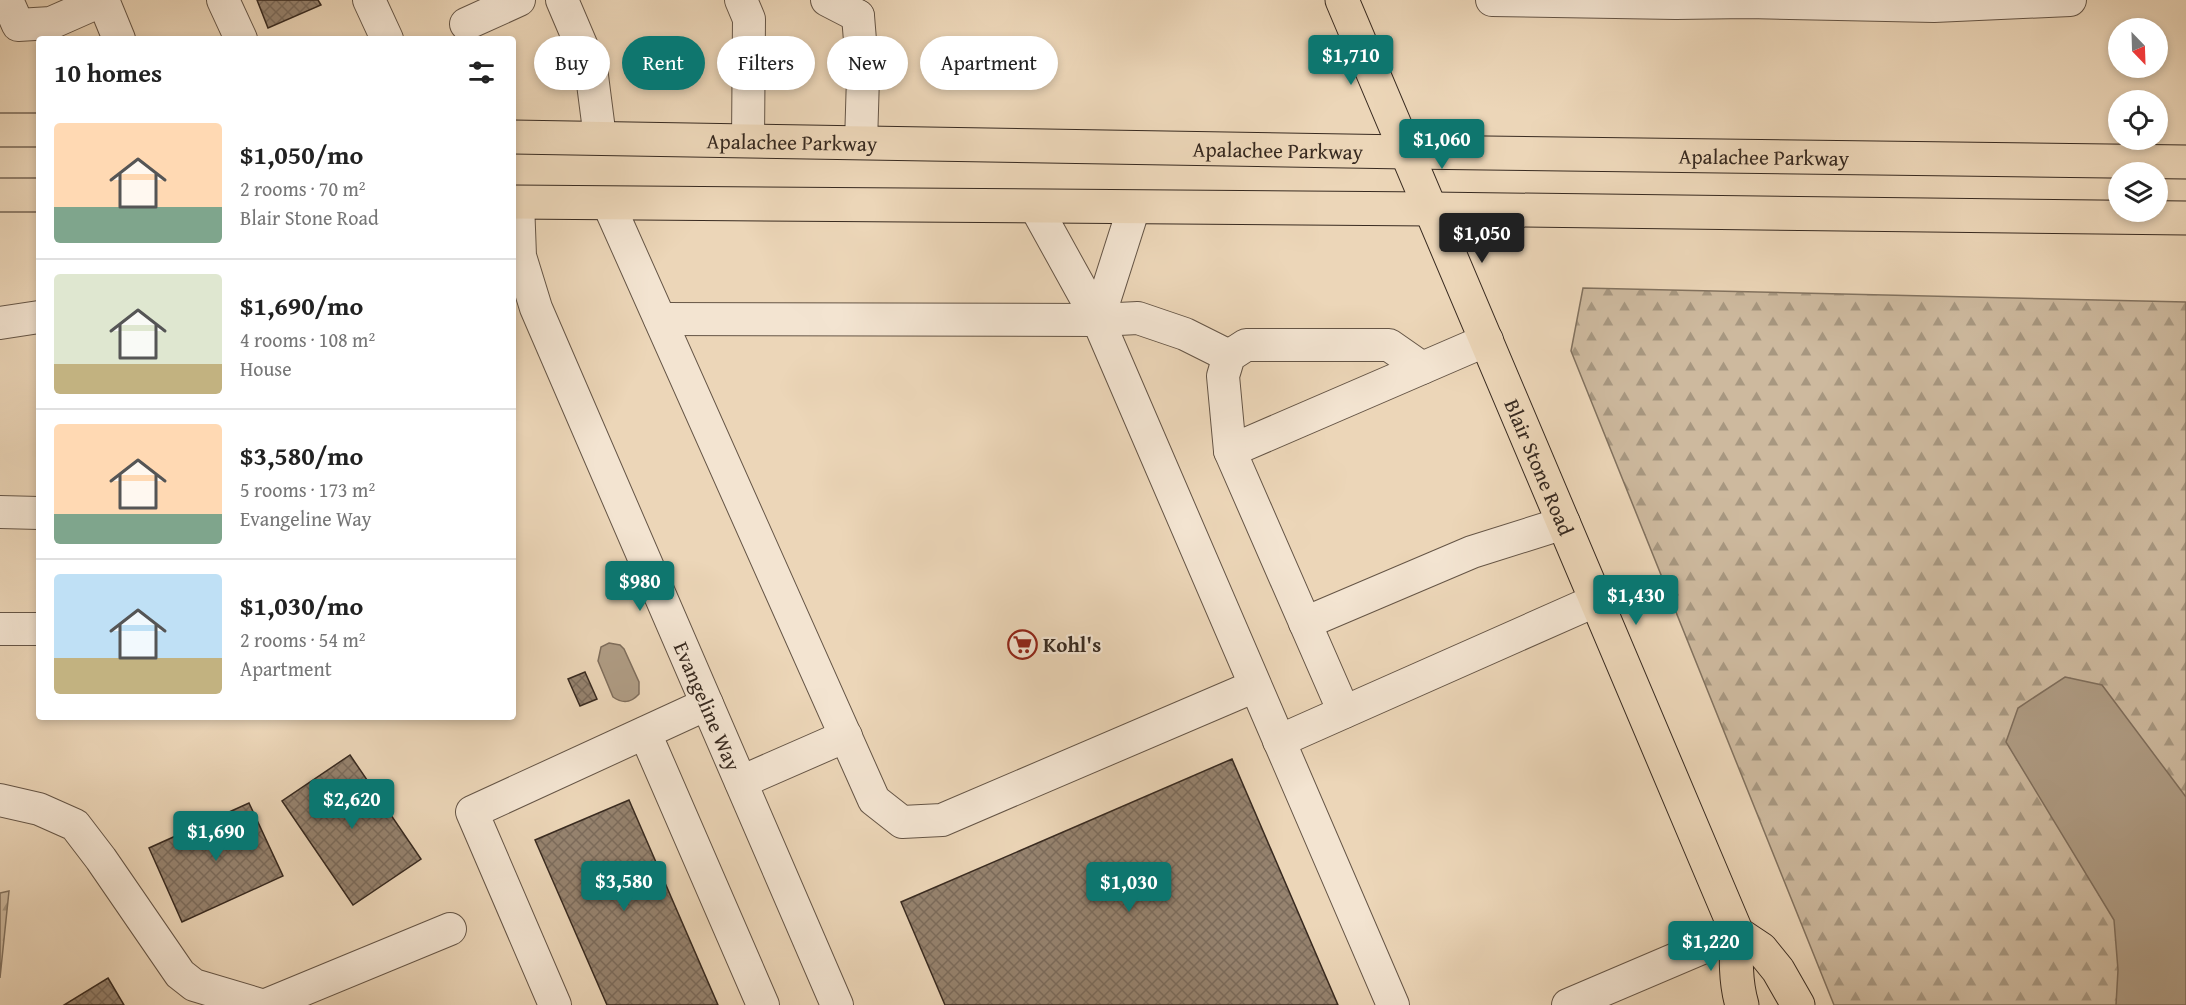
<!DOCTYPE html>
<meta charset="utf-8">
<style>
body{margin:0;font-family:"Gentium Book Plus",serif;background:#f2f2f2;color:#222;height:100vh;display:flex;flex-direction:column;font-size:22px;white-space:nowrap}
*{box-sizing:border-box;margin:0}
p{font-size:20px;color:#767676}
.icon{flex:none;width:33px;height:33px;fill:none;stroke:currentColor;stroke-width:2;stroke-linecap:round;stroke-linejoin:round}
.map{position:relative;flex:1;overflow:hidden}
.details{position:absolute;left:36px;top:36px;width:480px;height:684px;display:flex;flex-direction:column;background:#fff;border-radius:6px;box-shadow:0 3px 9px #0003}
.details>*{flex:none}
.banner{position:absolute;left:534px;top:36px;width:570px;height:54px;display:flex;gap:12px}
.needle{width:39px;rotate:157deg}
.fabs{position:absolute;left:2108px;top:18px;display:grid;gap:12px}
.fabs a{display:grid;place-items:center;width:60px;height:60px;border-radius:50%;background:#fff;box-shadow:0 3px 9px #0003;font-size:30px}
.price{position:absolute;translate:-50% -51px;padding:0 14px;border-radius:6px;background:#0f766e;color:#fff;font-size:20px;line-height:39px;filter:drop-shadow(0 2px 3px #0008)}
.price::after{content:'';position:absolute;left:50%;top:36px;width:18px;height:14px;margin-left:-9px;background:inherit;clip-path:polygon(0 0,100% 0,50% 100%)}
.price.selected{background:#222;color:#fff}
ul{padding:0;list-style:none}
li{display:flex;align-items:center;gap:18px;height:150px;padding:0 18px}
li+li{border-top:2px solid #e0e0e0}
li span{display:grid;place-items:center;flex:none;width:168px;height:120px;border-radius:6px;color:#555}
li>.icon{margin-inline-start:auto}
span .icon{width:72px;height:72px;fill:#fffc;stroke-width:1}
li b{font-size:26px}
h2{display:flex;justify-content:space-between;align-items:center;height:72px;padding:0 18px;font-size:26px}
.tag{padding:0 21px;border-radius:27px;background:#fff;box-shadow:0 3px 9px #0003;font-size:21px;line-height:54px}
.tag.selected{background:#0f766e;color:#fff}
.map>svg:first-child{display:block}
.forest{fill:url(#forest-firs);stroke:#82725f;stroke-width:1.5}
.water{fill:#af9c84;stroke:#7f6e5c;stroke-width:1.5}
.building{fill:url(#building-cross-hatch);stroke:#382a20;stroke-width:1.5}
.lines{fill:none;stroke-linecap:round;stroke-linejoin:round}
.minor-casing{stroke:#655546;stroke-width:34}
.major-casing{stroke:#382a20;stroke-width:35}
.minor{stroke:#f3e4d1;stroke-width:32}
.major{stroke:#ecd6b8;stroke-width:33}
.labels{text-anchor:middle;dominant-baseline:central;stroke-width:4.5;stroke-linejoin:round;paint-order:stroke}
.street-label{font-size:21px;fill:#382a20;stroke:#f3e4d1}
.poi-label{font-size:21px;font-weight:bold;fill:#382a20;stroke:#f3e4d1;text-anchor:start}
</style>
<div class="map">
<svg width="2186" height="1005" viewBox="0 0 2186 1005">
<defs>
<pattern id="forest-firs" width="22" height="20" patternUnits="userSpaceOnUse" patternTransform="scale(1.5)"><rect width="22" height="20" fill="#cdb99e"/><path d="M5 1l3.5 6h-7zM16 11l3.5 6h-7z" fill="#a79780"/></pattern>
<pattern id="building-cross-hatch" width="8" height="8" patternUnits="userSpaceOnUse" patternTransform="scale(1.5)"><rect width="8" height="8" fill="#96836f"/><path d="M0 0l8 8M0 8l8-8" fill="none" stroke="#7b6b5b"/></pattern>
</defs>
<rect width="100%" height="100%" fill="#ecd6b8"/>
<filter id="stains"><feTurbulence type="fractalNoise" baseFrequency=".00333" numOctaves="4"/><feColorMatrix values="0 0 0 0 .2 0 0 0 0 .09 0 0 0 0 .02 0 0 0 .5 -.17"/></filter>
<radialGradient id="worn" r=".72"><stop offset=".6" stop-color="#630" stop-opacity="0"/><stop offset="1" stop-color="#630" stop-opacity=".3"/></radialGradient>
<g class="forest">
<path d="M1583,288L2186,302V1005H1834L1571,351Z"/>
<path d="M9,891L0,978V893Z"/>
</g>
<g class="water">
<path d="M609,643L620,645L624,649L639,682V694C631,703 623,704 613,697L598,661L601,647Z"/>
<path d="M2065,677L2102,685L2186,797V1005H2116L2118,970L2114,920L2006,742L2018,708Z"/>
</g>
<g class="building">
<path d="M257,0H318L321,5L268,28Z"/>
<path d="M585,672L597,699L580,706L568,679Z"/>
<path d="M350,755L421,859L353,905L282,801Z"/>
<path d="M1232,759L1338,1005H945L901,902Z"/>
<path d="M629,800L718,1005H607L535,840Z"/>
<path d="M249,803L283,876L182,922L149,848Z"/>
<path d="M108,978L124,1005H64Z"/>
</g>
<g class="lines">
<defs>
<g id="minor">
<path d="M7,0L18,25L51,23L103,0"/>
<path d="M103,0L119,39"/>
<path d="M223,0L241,39"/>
<path d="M369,0L387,39"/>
<path d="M562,0L591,68L600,138"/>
<path d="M741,0L749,19L748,140"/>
<path d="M827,0L858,16"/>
<path d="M1492,0L1676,3L1748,2L1934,6L2070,0"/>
<path d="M858,16L863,77L861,143"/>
<path d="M466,24L519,0"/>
<path id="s1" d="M518,202L520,256L536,308L837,1005"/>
<path d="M608,203L874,800L902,822L942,820L1255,686"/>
<path d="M1035,206L1098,320L1393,1005"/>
<path d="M660,319L1098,320L1138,318L1185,334L1229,356"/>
<path d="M1098,320L1134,207"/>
<path d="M0,323L39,317"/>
<path d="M1230,451L1487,340"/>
<path d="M0,512L39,513"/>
<path d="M1305,623L1472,552L1564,523"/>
<path d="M0,629H39"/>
<path d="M1344,712L1230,451L1223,376L1229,356L1246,345H1389L1422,368"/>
<path d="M645,733L763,1005"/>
<path d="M1279,741L1597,600"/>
<path d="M741,782L846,736"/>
<path d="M0,800L39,809L75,825L101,859L180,974L194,985L261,1005"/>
<path d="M266,1005L450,929"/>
<path d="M555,1005L472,812L707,704"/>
<path d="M1568,1005L1737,933"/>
</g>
<g id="major">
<path id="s2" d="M1342,0L1737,933C1736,957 1735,981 1742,1005"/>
<path d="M0,130H39"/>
<path id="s3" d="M513,137L1407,152L2186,162"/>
<path d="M0,195H39"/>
<path d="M513,202L1431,209L2186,218"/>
<path d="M1737,933L1761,949L1778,970L1798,1005"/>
</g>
</defs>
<use href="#minor" class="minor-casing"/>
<use href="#major" class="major-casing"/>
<use href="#minor" class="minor"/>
<use href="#major" class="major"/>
</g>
<defs>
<symbol id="supermarket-ring" viewBox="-11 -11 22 22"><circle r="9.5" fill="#f3e4d1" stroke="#8f2418" stroke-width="1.5"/><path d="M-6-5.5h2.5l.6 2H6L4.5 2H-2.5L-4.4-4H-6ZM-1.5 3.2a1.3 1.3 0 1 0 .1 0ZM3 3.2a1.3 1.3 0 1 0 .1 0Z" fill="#8f2418"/></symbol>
</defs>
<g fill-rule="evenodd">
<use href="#supermarket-ring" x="1006" y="628" width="33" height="33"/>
</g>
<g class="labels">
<g class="street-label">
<text stroke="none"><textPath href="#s3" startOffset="279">Apalachee Parkway</textPath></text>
<text stroke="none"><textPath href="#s3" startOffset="765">Apalachee Parkway</textPath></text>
<text stroke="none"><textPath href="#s3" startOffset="1251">Apalachee Parkway</textPath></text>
<text stroke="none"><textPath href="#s2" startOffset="507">Blair Stone Road</textPath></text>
<text stroke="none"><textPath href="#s1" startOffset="542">Evangeline Way</textPath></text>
</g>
<g class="poi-label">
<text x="1043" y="644">Kohl's</text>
</g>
</g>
<rect width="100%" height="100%" filter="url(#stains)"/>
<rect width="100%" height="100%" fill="url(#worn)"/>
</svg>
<div class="fabs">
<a><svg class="needle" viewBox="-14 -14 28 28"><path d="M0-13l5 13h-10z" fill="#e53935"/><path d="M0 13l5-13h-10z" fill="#767676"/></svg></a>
<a><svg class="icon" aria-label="locate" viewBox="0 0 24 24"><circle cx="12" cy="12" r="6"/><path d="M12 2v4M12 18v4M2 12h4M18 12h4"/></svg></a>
<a><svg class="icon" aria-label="layers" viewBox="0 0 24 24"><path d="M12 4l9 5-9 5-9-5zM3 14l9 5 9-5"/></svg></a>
</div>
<b class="price" style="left:1351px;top:86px">$1,710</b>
<b class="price" style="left:1442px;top:170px">$1,060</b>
<b class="price selected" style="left:1482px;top:264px">$1,050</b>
<b class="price" style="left:640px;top:612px">$980</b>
<b class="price" style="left:1636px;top:626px">$1,430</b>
<b class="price" style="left:352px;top:830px">$2,620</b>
<b class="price" style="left:216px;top:862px">$1,690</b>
<b class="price" style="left:624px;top:912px">$3,580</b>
<b class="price" style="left:1129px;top:913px">$1,030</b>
<b class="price" style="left:1711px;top:972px">$1,220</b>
<div class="banner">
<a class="tag">Buy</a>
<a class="tag selected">Rent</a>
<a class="tag">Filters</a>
<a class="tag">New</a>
<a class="tag">Apartment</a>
</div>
<section class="details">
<h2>10 homes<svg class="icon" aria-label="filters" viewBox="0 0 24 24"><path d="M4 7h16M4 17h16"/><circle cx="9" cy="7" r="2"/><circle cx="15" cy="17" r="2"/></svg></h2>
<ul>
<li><span style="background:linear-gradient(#ffd9b3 70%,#7fa58c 0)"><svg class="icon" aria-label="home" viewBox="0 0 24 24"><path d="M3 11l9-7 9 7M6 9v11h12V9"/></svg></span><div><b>$1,050/mo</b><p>2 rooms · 70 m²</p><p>Blair Stone Road</p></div></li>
<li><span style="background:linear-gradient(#dfe7d0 75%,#c2b280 0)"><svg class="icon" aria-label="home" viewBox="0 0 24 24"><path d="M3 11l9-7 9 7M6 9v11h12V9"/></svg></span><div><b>$1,690/mo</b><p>4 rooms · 108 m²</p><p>House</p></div></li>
<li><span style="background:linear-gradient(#ffd9b3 75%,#7fa58c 0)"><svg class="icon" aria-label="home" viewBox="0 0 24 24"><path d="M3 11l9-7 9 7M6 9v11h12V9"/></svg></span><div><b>$3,580/mo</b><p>5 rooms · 173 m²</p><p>Evangeline Way</p></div></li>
<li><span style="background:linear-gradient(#bfe0f5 70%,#c2b280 0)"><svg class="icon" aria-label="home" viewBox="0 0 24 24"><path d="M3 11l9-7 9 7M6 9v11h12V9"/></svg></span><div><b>$1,030/mo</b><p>2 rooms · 54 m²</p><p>Apartment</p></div></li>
</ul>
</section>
</div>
